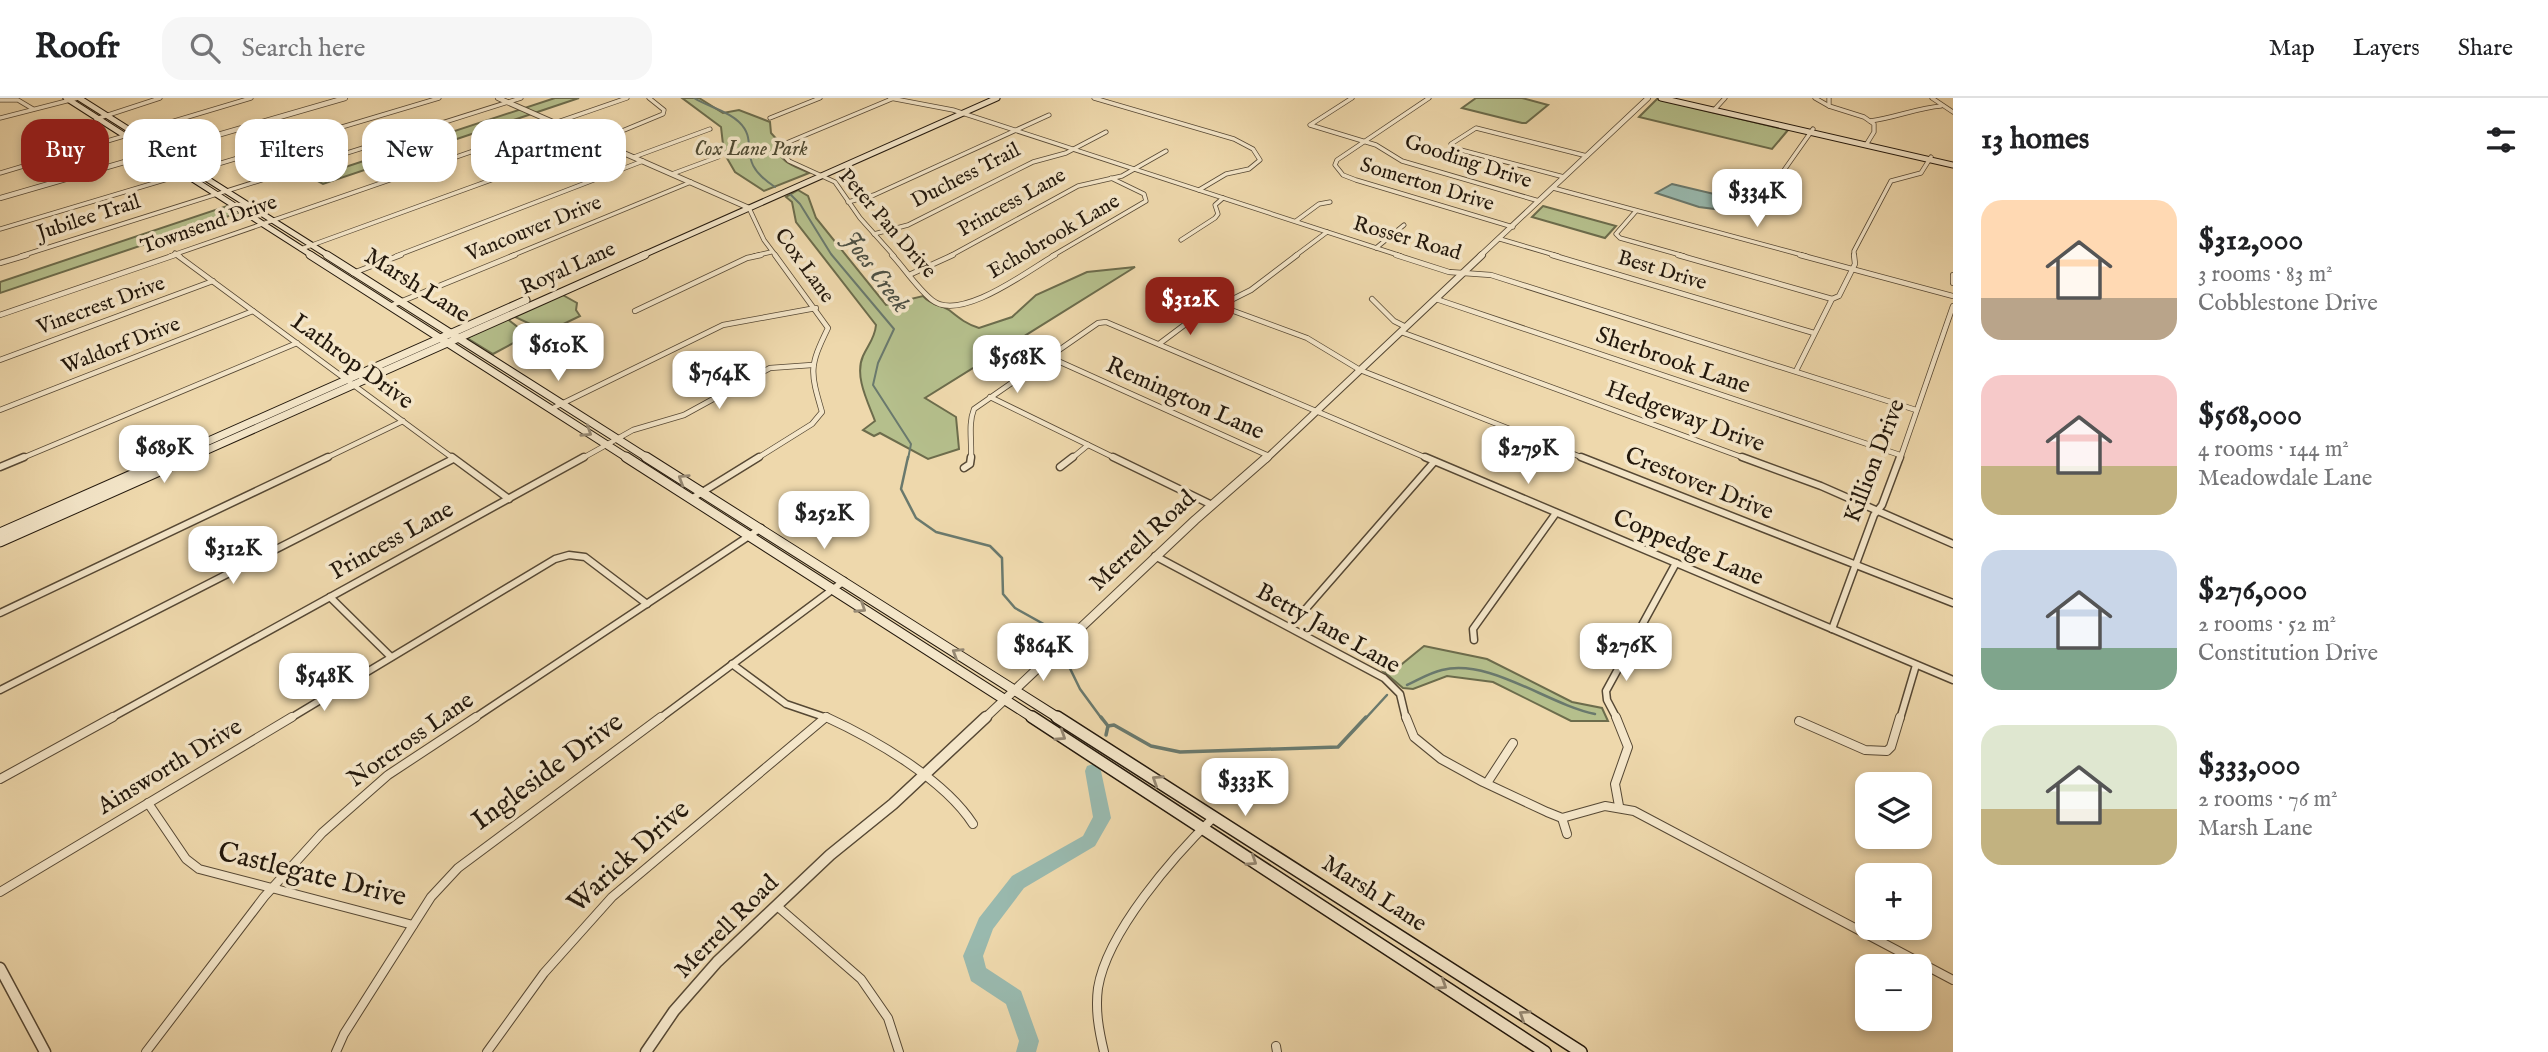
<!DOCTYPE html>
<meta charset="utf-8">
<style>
body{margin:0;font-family:"IM FELL English",serif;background:#f6f6f6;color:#202124;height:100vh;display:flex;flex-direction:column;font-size:26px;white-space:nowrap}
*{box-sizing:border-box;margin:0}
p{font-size:23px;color:#757577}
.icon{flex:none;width:38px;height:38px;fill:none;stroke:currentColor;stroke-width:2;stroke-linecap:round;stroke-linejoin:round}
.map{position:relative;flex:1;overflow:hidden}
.sheet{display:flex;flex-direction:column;background:#fff;width:595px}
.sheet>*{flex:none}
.hud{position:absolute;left:21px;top:21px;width:665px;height:63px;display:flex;gap:14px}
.buttons{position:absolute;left:1855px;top:674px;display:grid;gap:14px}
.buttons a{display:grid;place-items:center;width:77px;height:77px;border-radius:14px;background:#fff;box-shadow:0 4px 10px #0003;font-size:35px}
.price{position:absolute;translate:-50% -60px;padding:0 16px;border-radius:14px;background:#fff;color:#222;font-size:23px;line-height:46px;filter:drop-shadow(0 2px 4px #0008)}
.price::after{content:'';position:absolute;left:50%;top:42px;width:21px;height:16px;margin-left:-10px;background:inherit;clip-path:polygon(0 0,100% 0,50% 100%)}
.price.on{background:#8f2418;color:#fff}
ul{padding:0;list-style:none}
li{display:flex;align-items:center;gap:21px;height:175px;padding:0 28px}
li span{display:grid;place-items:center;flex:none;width:196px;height:140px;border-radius:21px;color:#555}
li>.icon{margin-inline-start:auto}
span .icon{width:84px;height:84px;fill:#fffc;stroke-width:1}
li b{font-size:30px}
h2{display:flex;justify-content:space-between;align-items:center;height:84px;padding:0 28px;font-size:30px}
.pill{padding:0 24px;border-radius:21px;background:#fff;box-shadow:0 4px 10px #0003;font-size:24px;line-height:63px}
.pill.on{background:#8f2418;color:#fff}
header{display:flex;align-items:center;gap:42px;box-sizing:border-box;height:98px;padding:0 35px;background:#fff;border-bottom:2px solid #e0e0e0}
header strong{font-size:33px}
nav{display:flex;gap:38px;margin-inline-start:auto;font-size:24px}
.search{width:490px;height:63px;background:#f6f6f6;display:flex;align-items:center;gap:18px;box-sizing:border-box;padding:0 24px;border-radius:21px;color:#757577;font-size:26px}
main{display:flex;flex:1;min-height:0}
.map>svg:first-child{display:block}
.green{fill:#b5bf8c;stroke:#6c6c4c;stroke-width:2}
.water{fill:#99b9ae;stroke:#6a796d;stroke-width:2}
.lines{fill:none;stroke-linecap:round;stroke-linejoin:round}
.stream-far2{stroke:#6a796d;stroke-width:2}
.stream-far1{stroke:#6a796d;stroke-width:2.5}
.stream{stroke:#6a796d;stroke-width:3.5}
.river{fill:#99b9ae;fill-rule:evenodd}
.minor-far3-casing{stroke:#564834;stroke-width:5}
.minor-far2-casing{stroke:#564834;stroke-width:6}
.minor-far1-casing{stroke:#564834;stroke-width:9}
.minor-casing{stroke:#564834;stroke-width:10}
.tertiary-far3-casing{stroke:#564834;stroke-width:6}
.tertiary-far2-casing{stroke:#564834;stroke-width:8}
.tertiary-far1-casing{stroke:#564834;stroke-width:10}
.tertiary-casing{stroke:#564834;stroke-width:13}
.secondary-far3-casing{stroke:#23180c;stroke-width:7}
.secondary-far2-casing{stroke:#23180c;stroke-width:9}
.secondary-far1-casing{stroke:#23180c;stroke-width:11}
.secondary-casing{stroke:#23180c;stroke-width:14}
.minor-far3{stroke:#f4e6c9;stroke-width:3.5}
.minor-far2{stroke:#f4e6c9;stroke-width:4.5}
.minor-far1{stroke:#f4e6c9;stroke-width:6}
.minor{stroke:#f4e6c9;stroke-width:8}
.tertiary-far3{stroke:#f4e6c9;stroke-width:4.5}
.tertiary-far2{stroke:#f4e6c9;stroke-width:6}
.tertiary-far1{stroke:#f4e6c9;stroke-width:8}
.tertiary{stroke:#f4e6c9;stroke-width:10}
.secondary-far3{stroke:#f4e6c9;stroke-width:5}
.secondary-far2{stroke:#f4e6c9;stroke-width:7}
.secondary-far1{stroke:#f4e6c9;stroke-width:9}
.secondary{stroke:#f4e6c9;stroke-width:11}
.oneway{stroke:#968974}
.labels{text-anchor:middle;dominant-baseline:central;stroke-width:7;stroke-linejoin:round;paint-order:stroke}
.far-park-label{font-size:21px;font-style:italic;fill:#4f4a32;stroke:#f4e6c9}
.far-street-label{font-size:21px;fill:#23180c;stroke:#f4e6c9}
.street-label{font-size:24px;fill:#23180c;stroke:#f4e6c9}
.water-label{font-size:26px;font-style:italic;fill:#4c5045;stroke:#f4e6c9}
.near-street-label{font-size:28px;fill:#23180c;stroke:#f4e6c9}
</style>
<header>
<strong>Roofr</strong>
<div class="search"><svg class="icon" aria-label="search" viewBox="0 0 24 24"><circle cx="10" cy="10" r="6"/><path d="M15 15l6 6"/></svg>Search here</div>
<nav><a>Map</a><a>Layers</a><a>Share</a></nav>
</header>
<main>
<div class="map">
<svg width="1953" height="954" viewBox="0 0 1953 954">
<rect width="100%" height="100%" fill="#eed8ac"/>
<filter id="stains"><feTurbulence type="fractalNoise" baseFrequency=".00286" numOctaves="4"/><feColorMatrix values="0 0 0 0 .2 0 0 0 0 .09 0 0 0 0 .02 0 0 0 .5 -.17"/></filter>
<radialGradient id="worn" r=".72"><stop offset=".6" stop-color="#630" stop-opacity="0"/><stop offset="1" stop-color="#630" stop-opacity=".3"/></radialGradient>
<g class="green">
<path d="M555,0H579L323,86L312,80Z"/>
<path d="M682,0H699L723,15L739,12L770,24L771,35L781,46L777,51C782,66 796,68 809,75L764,93L735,74L724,55L721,29Z"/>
<path d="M1476,0H1522L1548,7L1526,25H1522L1462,10Z"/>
<path d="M1657,1L1788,32L1772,51L1639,19Z"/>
<path d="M798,92L808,98L816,120L886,207L923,198C932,208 940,206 949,212C959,220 966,226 979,230L1012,219L1036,197L1087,174L1135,169L925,300L956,319L959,351L928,361L880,335L874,338L863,332L875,323C868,304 854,278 863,258C868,247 875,240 876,227L796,124L792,104L786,99Z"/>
<path d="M227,108L238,115L0,195V184Z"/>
<path d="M1543,108L1616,128L1605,140L1532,119Z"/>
<path d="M561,196L577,205L576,212L580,218L547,234L513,218Z"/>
<path d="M506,220L528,237L493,256L467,240Z"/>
<path d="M1424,548L1487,561L1572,604L1602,610L1608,623H1571L1493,584L1447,578L1413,591L1403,590L1383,573L1397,570Z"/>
</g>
<path class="water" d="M1672,86L1727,99L1730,113L1699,109L1656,95Z"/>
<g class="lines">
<g class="stream-far2">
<path d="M694,0C708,9 727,12 739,24C761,45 733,62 775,89"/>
<path d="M790,96L800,106L831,156L894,231L878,265L873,287L911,346L908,361"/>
</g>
<g class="stream-far1">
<path d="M908,359L901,391L916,420L936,434L990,448L1002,460L1003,496L1015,510L1049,529L1058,546"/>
<path d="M1061,552L1080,591L1102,621"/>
<path d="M1407,587C1418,582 1429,575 1442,572C1490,560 1547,606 1595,616"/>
<path d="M1365,621L1387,597"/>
</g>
<g class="stream">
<path d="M1101,619L1108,628L1106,637"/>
<path d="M1108,628L1114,627L1151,648L1180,654L1338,649L1366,619"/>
</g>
<path class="river" d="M1093,666L1099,668L1101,673L1111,720L1095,748L1024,790L993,831L983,858L986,870L1021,893L1039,943L1036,954H1016L1019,943L1006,906L971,883L963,858L979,820L1012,778L1083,738L1093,719L1085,673L1087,668Z"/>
<defs>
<g id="minor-far3">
<path d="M890,0L953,12L1401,158"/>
<path d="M1094,0L1234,41L1253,51L1260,62L1249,71L1226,76L1199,92"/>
<path d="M1352,0L1310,27L1376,47L1402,63L1539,103"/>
<path d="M1429,0L1337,62L1335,67L1343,77L1356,82L1513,129"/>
<path d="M1815,0L1829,8"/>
<path d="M1829,0V8L1864,19L1874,26V34L1866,47"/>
<path d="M1932,0L1953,14"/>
<path d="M0,2H18L33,11"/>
<path d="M1714,12L1725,0"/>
<path d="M0,20L78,0"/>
<path d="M770,20L820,0"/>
<path d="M96,21L160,0"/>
<path d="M1870,23C1894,20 1917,10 1941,8"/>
<path d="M634,59L710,31"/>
<path d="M0,75L251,0"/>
<path d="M672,76L718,59"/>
<path d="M1564,79L1457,51L1451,46L1476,30L1587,58"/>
<path d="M1553,90L1806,158"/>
<path d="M848,104L874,97L1049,17"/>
<path d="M749,110L764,142L776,158"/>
<path d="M1756,112L1813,31"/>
<path d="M1636,113L1616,136L1620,140L1684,158"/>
<path d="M1296,123L1319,106L1330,104"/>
<path d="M0,131L439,0"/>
<path d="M874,136L908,127L1033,64L1066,55L1106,34"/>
<path d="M1500,141L1558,158"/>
<path d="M1181,142L1215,120L1218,116L1215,107L1223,100"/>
<path d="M1376,150L1404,127"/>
<path d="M301,151L593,45L663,16L664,12L649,0"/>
<path d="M175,155L180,158"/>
<path d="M21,158L521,0"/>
<path d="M170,158L627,0"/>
<path d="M396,158L643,63"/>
<path d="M511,158L691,84"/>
<path d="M754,158L771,154"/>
<path d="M894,158L860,120L835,84L789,63L780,53L784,46L894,0"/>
<path d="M950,158L1078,88L1122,78L1166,53"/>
<path d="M1052,158L1146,103L1144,96L1111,80"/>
<path d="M1295,158L1327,134"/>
<path d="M1854,158V153L1891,83L1921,75L1931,59"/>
</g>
<g id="minor-far2">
<path d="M177,157L454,361"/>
<path d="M892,157C905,171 917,190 932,202C960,225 1029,172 1055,157"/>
<path d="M1396,157L1449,174L1491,177L1916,312"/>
<path d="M1552,157L1814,235"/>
<path d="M1678,157L1832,201"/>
<path d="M1800,157L1953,198"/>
<path d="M0,165L27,157"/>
<path d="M353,175L401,157"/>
<path d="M909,177L953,157"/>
<path d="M1953,177V185"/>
<path d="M1178,191L1177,197L1181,202L1209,213"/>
<path d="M1372,201L1394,223L1406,229"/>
<path d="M1436,201L1900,357"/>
<path d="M390,208L515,157"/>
<path d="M1220,208L1307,240L1360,272L1586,361"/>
<path d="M635,213L747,160L761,157"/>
<path d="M0,217L175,157"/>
<path d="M1401,234L1747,361"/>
<path d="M1159,246L1191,222L1251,192L1297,157"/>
<path d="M1049,259L1269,358"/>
<path d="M0,262L213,183"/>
<path d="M1796,273L1832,201L1839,198L1855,166L1854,157"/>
<path d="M990,299L1117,361"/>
<path d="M551,311L723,227L816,210"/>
<path d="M0,312L253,213"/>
<path d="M20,361L297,245"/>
<path d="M324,361L403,323"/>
<path d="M581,361L633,332L684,317L770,270L812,267"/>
<path d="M756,361L812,326L822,314C810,273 809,269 828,230L775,157"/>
<path d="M971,361C972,343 968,326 974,311L1098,225L1106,224L1429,361"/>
<path d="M1071,361L1088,347"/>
<path d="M1900,361L1953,208"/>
</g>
<g id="minor-far1">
<path d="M452,359L509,401"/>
<path d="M1113,359L1212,407"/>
<path d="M1425,359L1953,582"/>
<path d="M1581,359L1953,505"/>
<path d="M1742,359L1821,388L1953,446"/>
<path d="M0,369L24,359"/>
<path d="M1060,369L1073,359"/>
<path d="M964,370L970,366L971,359"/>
<path d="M691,401L759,359"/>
<path d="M1155,458L1384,580L1400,596L1406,621"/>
<path d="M330,499L391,559"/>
<path d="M0,515L328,359"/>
<path d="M1290,529L1434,364"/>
<path d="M1832,531L1874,417L1882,407L1900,359"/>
<path d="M1474,542L1473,531L1556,415"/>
<path d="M732,566L786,606L830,621"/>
<path d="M0,592L453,361"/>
<path d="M109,621L584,359"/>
<path d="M289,621L555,461L569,457L585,459L647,506"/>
<path d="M473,621L761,430"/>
<path d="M659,621L844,483"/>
<path d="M824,621L826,619"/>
<path d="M1617,621L1607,602L1606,593L1676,465"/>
<path d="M1900,621L1916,567"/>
</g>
<g id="minor">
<path d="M826,619C874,641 944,681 973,726"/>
<path d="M1406,619L1414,639L1441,661L1483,684L1547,714L1562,720L1605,708L1634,713L1953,882"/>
<path d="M1616,619L1628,649L1615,686L1619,708"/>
<path d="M1799,623L1865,652L1887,653L1891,649L1900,619"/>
<path d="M0,681L113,619"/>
<path d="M1487,685L1513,645"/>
<path d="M148,705L186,761L199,771L413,827"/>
<path d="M1562,720L1567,736"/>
<path d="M0,794L292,619"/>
<path d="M777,808L861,881L888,920L899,954"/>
<path d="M1276,948L1277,954"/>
<path d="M146,954L264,799L322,735L388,677L476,619"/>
<path d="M336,954L344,936L431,799L458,770L661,619"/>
<path d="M487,954L544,875L612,799L826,619"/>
<path d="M1104,954C1099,933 1095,912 1098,890C1107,834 1174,758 1214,719"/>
</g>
<g id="tertiary-far3">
<path d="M498,0L749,110"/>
<path d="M0,100L345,0"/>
<path d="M1480,158L1648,0"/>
</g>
<path id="tertiary-far2" d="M1266,361L1482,157"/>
<path id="tertiary-far1" d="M984,621L1195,422L1267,359"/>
<g id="tertiary">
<path d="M0,870L45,954"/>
<path d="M646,954L674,913L717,864L830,757L893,706L986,619"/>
</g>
<g id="secondary-far3">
<path d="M66,0L313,158"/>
<path d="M79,0L329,158"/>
<path d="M1661,0L1953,67"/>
<path d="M641,158L997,0"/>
</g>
<g id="secondary-far2">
<path d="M310,157L629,361"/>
<path d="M327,157L649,361"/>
<path d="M168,361L526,202"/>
<path d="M187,361L645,157"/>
</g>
<g id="secondary-far1">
<path d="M626,359L1035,621"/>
<path d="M646,359L1060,621"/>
<path d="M0,435L172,359"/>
<path d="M0,444L191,359"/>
</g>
<g id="secondary">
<path d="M1032,619L1545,954"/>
<path d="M1057,619L1581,954"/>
</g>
</defs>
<use href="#minor-far3" class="minor-far3-casing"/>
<use href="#minor-far2" class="minor-far2-casing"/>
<use href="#minor-far1" class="minor-far1-casing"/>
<use href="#minor" class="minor-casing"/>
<use href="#tertiary-far3" class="tertiary-far3-casing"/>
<use href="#tertiary-far2" class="tertiary-far2-casing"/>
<use href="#tertiary-far1" class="tertiary-far1-casing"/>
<use href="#tertiary" class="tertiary-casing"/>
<use href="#secondary-far3" class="secondary-far3-casing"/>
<use href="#secondary-far2" class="secondary-far2-casing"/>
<use href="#secondary-far1" class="secondary-far1-casing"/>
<use href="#secondary" class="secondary-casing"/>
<use href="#minor-far3" class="minor-far3"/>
<use href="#minor-far2" class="minor-far2"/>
<use href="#minor-far1" class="minor-far1"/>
<use href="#minor" class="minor"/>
<use href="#tertiary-far3" class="tertiary-far3"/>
<use href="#tertiary-far2" class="tertiary-far2"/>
<use href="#tertiary-far1" class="tertiary-far1"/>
<use href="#tertiary" class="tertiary"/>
<use href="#secondary-far3" class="secondary-far3"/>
<use href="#secondary-far2" class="secondary-far2"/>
<use href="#secondary-far1" class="secondary-far1"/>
<use href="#secondary" class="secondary"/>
</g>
<defs><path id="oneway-chevron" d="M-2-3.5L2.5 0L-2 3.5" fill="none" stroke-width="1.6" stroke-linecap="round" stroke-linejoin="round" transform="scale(1.75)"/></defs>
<g class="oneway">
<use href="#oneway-chevron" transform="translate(587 334) rotate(33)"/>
<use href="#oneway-chevron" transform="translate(683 381) rotate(-148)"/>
<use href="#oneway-chevron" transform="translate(861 510) rotate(33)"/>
<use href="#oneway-chevron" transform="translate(957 555) rotate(-148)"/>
<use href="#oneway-chevron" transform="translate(1061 638) rotate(33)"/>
<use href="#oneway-chevron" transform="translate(1157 682) rotate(-147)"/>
<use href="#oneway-chevron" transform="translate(1252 763) rotate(33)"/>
<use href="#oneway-chevron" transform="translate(1442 887) rotate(33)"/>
<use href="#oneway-chevron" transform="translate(1524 917) rotate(-147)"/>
</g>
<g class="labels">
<g class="far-park-label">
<text x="751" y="51">Cox Lane Park</text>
</g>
<g class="far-street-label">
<text transform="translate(1468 64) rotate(18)">Gooding Drive</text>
<text transform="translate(966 78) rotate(-27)">Duchess Trail</text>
<text transform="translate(1427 87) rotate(17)">Somerton Drive</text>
<text transform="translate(1012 105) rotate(-29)">Princess Lane</text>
<text transform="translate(89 120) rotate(-18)">Jubilee Trail</text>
<text transform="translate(887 126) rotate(49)">Peter Pan Drive</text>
<text transform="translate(209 127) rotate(-19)">Townsend Drive</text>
<text transform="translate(534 131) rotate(-22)">Vancouver Drive</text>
<text transform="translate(1054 139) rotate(-30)">Echobrook Lane</text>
<text transform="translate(1407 141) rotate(16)">Rosser Road</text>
<text transform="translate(804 168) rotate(54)">Cox Lane</text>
<text transform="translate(568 171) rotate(-24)">Royal Lane</text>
<text transform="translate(1662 173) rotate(17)">Best Drive</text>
<text transform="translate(101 208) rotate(-20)">Vinecrest Drive</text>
<text transform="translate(121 248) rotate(-21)">Waldorf Drive</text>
</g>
<g class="street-label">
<text transform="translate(417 188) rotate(32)">Marsh Lane</text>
<text transform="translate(1673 263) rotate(19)">Sherbrook Lane</text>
<text transform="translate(352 264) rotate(36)">Lathrop Drive</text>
<text transform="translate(1185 301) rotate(24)">Remington Lane</text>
<text transform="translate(1685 319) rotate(20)">Hedgeway Drive</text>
<text transform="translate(1875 363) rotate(-69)">Killion Drive</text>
<text transform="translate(1699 386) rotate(22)">Crestover Drive</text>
<text transform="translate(392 443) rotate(-29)">Princess Lane</text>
<text transform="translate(1143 443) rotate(-43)">Merrell Road</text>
<text transform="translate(1688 450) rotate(23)">Coppedge Lane</text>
<text transform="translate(1328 531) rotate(29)">Betty Jane Lane</text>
<text transform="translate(411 642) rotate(-35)">Norcross Lane</text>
<text transform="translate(170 669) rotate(-31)">Ainsworth Drive</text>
<text transform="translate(1374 796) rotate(33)">Marsh Lane</text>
<text transform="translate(727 829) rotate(-45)">Merrell Road</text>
</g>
<g class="water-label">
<text transform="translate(876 174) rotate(53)">Joes Creek</text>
</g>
<g class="near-street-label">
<text transform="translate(548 674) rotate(-36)">Ingleside Drive</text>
<text transform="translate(629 759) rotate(-42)">Warick Drive</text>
<text transform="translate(312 777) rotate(14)">Castlegate Drive</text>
</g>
</g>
<rect width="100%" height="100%" filter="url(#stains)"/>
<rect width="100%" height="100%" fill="url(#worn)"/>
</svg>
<div class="buttons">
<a><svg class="icon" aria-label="layers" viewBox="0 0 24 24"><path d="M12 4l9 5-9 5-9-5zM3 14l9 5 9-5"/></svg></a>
<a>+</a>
<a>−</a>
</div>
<b class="price" style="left:1757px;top:131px">$334K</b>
<b class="price on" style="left:1190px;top:239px">$312K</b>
<b class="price" style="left:558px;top:285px">$610K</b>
<b class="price" style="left:1017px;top:297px">$568K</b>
<b class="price" style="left:719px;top:313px">$764K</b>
<b class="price" style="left:164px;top:387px">$689K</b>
<b class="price" style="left:1528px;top:388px">$279K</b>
<b class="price" style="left:824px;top:453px">$252K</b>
<b class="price" style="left:233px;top:488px">$312K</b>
<b class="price" style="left:1043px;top:585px">$864K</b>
<b class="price" style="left:1626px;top:585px">$276K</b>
<b class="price" style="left:324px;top:615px">$548K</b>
<b class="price" style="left:1245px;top:720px">$333K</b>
<div class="hud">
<a class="pill on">Buy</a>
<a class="pill">Rent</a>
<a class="pill">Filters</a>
<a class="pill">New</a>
<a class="pill">Apartment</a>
</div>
</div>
<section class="sheet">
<h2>13 homes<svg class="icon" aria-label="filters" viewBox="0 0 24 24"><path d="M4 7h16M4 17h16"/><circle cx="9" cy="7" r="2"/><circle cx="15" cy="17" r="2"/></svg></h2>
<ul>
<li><span style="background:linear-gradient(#ffd9b3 70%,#b9a48a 0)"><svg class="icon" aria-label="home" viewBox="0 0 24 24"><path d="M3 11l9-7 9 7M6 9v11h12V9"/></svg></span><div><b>$312,000</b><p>3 rooms · 83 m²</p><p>Cobblestone Drive</p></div></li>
<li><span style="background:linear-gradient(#f6c9c9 65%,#c2b280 0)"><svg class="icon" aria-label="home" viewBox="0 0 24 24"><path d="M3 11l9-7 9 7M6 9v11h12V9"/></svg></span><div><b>$568,000</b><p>4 rooms · 144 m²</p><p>Meadowdale Lane</p></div></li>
<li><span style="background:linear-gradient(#c9d6e8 70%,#7fa58c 0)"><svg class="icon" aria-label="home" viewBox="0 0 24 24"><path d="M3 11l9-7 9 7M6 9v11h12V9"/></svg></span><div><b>$276,000</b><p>2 rooms · 52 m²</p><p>Constitution Drive</p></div></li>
<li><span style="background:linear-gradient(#dfe7d0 60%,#c2b280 0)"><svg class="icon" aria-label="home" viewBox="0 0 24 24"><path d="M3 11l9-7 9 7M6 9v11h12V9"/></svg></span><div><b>$333,000</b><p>2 rooms · 76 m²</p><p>Marsh Lane</p></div></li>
</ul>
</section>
</main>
